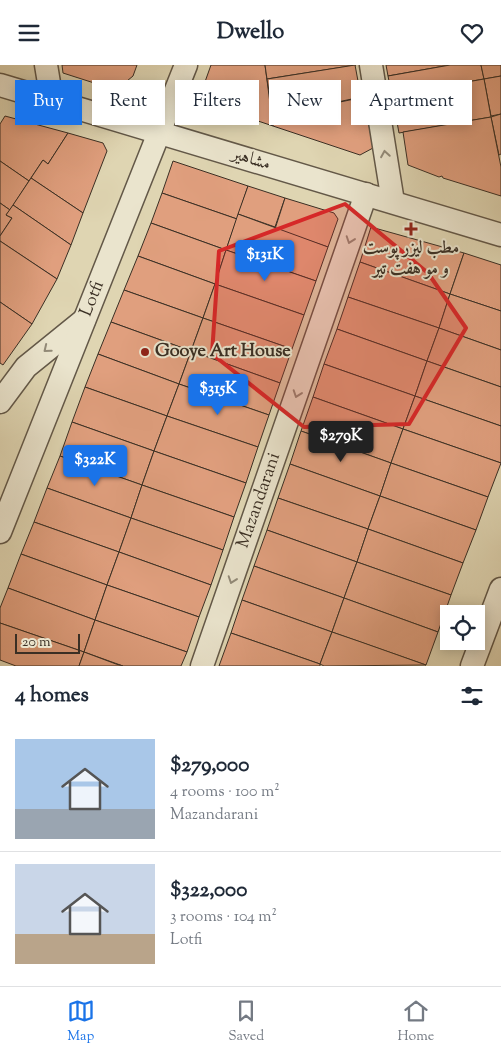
<!DOCTYPE html>
<meta charset="utf-8">
<style>
body{margin:0;font-family:"Sorts Mill Goudy",Amiri,serif;background:#f6f6f7;color:#1f2937;height:100vh;display:flex;flex-direction:column;font-size:19px;white-space:nowrap}
*{box-sizing:border-box;margin:0}
p{font-size:16px;color:#747a83}
.icon{flex:none;width:28px;height:28px;fill:none;stroke:currentColor;stroke-width:2;stroke-linecap:round;stroke-linejoin:round}
.map{position:relative;height:601px;overflow:hidden}
.details{display:flex;flex-direction:column;background:#fff;flex:1}
.details>*{flex:none}
.guide{position:absolute;left:15px;top:15px;width:471px;height:45px;display:flex;gap:10px}
.controls{position:absolute;left:440px;top:540px;display:grid;gap:10px}
.controls a{display:grid;place-items:center;width:45px;height:45px;border-radius:0px;background:#fff;box-shadow:0 2px 12px #0003;font-size:25px}
.scale{position:absolute;left:15px;bottom:12px;width:65px;box-sizing:border-box;padding-left:5px;border:2px solid #3a2f24;border-top:0;font-size:14px;line-height:18px;white-space:nowrap;color:#3a2f24;-webkit-text-stroke:4px #eae4cd;paint-order:stroke}
.price{position:absolute;translate:-50% -42px;padding:0 11px;border-radius:5px;background:#1a73e8;color:#fff;font-size:16px;line-height:32px;filter:drop-shadow(0 1px 2px #0008)}
.price::after{content:'';position:absolute;left:50%;top:30px;width:15px;height:11px;margin-left:-8px;background:inherit;clip-path:polygon(0 0,100% 0,50% 100%)}
.price.active{background:#222;color:#fff}
ul{padding:0;list-style:none}
li{display:flex;align-items:center;gap:15px;height:125px;padding:0 15px}
li+li{border-top:1px solid #e0e1e3}
li span{display:grid;place-items:center;flex:none;width:140px;height:100px;border-radius:0px;color:#555}
li>.icon{margin-inline-start:auto}
span .icon{width:60px;height:60px;fill:#fffc;stroke-width:1}
li b{font-size:21px}
h2{display:flex;justify-content:space-between;align-items:center;height:60px;padding:0 15px;font-size:21px}
.chip{padding:0 18px;border-radius:0px;background:#fff;box-shadow:0 2px 12px #0003;font-size:18px;line-height:45px}
.chip.active{background:#1a73e8;color:#fff}
header{display:flex;justify-content:space-between;align-items:center;height:65px;padding:0 15px;background:#fff;font-size:22px;font-weight:700}
.tabs{display:flex;justify-content:space-around;align-items:center;height:70px;border-top:1px solid #e0e1e3;background:#fff;font-size:14px;color:#747a83}
.tabs a{display:grid;justify-items:center;gap:2px}
.tabs .active{color:#1a73e8}
.map>svg:first-child{display:block}
.building{fill:#e09f7e;stroke:#3a2f24}
.lines{fill:none;stroke-linecap:round;stroke-linejoin:round}
.minor-casing{stroke:#635848;stroke-width:25}
.minor{stroke:#eae4cd;stroke-width:22}
.oneway{stroke:#928a78}
.marked{fill:#d62828;fill-opacity:0.2;stroke:#d62828;stroke-width:4;stroke-linejoin:round}
.poi-dot{fill:#8f2418;stroke:#eae4cd;stroke-width:2}
.labels{text-anchor:middle;dominant-baseline:central;stroke-width:4;stroke-linejoin:round;paint-order:stroke}
.street-label{font-size:18px;fill:#3a2f24;stroke:#eae4cd}
.poi-label{font-size:18px;font-weight:bold;fill:#3a2f24;stroke:#eae4cd}
</style>
<header><svg class="icon" aria-label="menu" viewBox="0 0 24 24"><path d="M4 6h16M4 12h16M4 18h16"/></svg>Dwello<svg class="icon" aria-label="heart" viewBox="0 0 24 24"><path d="M12 20l-8-8c-3-5 5-10 8-4 3-6 11-1 8 4z"/></svg></header>
<div class="map">
<svg width="501" height="601" viewBox="0 0 501 601">
<rect width="100%" height="100%" fill="#dfd5b2"/>
<filter id="stains"><feTurbulence type="fractalNoise" baseFrequency=".004" numOctaves="4"/><feColorMatrix values="0 0 0 0 .2 0 0 0 0 .09 0 0 0 0 .02 0 0 0 .5 -.17"/></filter>
<radialGradient id="worn" r=".72"><stop offset=".6" stop-color="#630" stop-opacity="0"/><stop offset="1" stop-color="#630" stop-opacity=".3"/></radialGradient>
<g class="building">
<path d="M62,0H137L133,11L116,25L63,8Z"/>
<path d="M211,0H265L273,61L201,37V28Z"/>
<path d="M265,0H356L267,14Z"/>
<path d="M355,0L361,32L273,51L267,14Z"/>
<path d="M386,0H450L388,11Z"/>
<path d="M450,0H481L484,14L392,30L388,11Z"/>
<path d="M481,0H501V11L484,14Z"/>
<path d="M501,11V49L491,51L484,14Z"/>
<path d="M484,14L491,52L399,68L392,30Z"/>
<path d="M364,32L373,83L360,90L273,61V51Z"/>
<path d="M501,49V89L499,90L491,52Z"/>
<path d="M5,51L68,68L48,99L43,95L29,116L0,96V59Z"/>
<path d="M491,52L501,102V131L443,113L442,111L439,112L408,100L403,67Z"/>
<path d="M68,68L103,78L107,86L83,148L31,113L43,95L48,99Z"/>
<path d="M0,96L29,116L10,145L0,138Z"/>
<path d="M173,96L248,121L237,154L162,128Z"/>
<path d="M31,113L83,148L71,180L13,140Z"/>
<path d="M248,121L285,133L275,162L238,149Z"/>
<path d="M162,128L237,154L226,185L151,158Z"/>
<path d="M285,133L334,148L338,154L328,182L275,164Z"/>
<path d="M0,138L10,145L6,150L12,153L0,171Z"/>
<path d="M13,140L71,180L57,214L0,176V171L12,153L6,150Z"/>
<path d="M238,149L328,182L316,216L226,185Z"/>
<path d="M151,158L226,185L215,219L138,191Z"/>
<path d="M371,162L464,188L450,229L360,197Z"/>
<path d="M0,176L57,214L32,259L0,237Z"/>
<path d="M226,185L316,216L304,250L215,219Z"/>
<path d="M464,188L501,200V246L450,229Z"/>
<path d="M138,191L215,219L203,253L124,225Z"/>
<path d="M360,197L450,229L439,263L348,232Z"/>
<path d="M215,219L304,250L292,284L203,253Z"/>
<path d="M124,225L203,253L191,286L111,257Z"/>
<path d="M450,229L501,246V285L439,263Z"/>
<path d="M348,232L439,263L427,296L337,264Z"/>
<path d="M0,237L32,259L3,300L0,298Z"/>
<path d="M203,253L292,284L280,318L191,286Z"/>
<path d="M111,257L191,286L179,319L98,289Z"/>
<path d="M439,263L501,285V322L427,296Z"/>
<path d="M337,264L427,296L415,331L324,299Z"/>
<path d="M191,286L280,318L269,350L179,319Z"/>
<path d="M98,289L179,319L167,351L85,322Z"/>
<path d="M427,296L501,322V361L415,331Z"/>
<path d="M324,299L415,331L403,364L313,332Z"/>
<path d="M179,319L269,350L258,382L167,351Z"/>
<path d="M85,322L167,351L154,386L72,357Z"/>
<path d="M415,331L501,361V398L403,364Z"/>
<path d="M313,332L403,364L391,398L301,366Z"/>
<path d="M167,351L258,382L246,418L154,386Z"/>
<path d="M72,357L154,386L142,420L60,391Z"/>
<path d="M403,364L501,398L488,432L391,398Z"/>
<path d="M301,366L391,398L380,431L290,399Z"/>
<path d="M154,386L246,418L234,452L142,420Z"/>
<path d="M60,391L142,420L131,453L47,423Z"/>
<path d="M391,398L488,432L476,465L380,431Z"/>
<path d="M290,399L380,431L368,464L278,433Z"/>
<path d="M142,420L234,452L223,485L131,453Z"/>
<path d="M47,423L131,453L119,487L34,457Z"/>
<path d="M380,431L476,465L463,498L368,464Z"/>
<path d="M278,433L368,464L357,497L267,465Z"/>
<path d="M131,453L223,485L211,520L119,487Z"/>
<path d="M34,457L119,487L107,520L21,489Z"/>
<path d="M368,464L463,498L451,530L357,497Z"/>
<path d="M267,465L357,497L344,533L254,501Z"/>
<path d="M119,487L211,520L199,552L107,520Z"/>
<path d="M21,489L107,520L95,555L8,523Z"/>
<path d="M357,497L451,530L438,567L344,533Z"/>
<path d="M254,501L344,533L332,567L242,535Z"/>
<path d="M107,520L199,552L187,587L95,555Z"/>
<path d="M8,523L95,555L84,587L0,558V543Z"/>
<path d="M344,533L438,567L426,600L332,567Z"/>
<path d="M242,535L332,567L320,599L231,568Z"/>
<path d="M95,555L187,587L181,601H123L84,587Z"/>
<path d="M0,558L84,587L79,601H16L0,595Z"/>
<path d="M332,567L361,577L426,600L324,601L320,599Z"/>
<path d="M231,568L320,599V601H219Z"/>
<path d="M84,587L116,599L123,601H79Z"/>
</g>
<g class="lines">
<defs>
<g id="minor">
<path d="M46,0L52,36"/>
<path d="M371,0L393,137"/>
<path d="M0,20L501,170"/>
<path d="M0,337L26,302L84,255"/>
<path id="s1" d="M0,467L186,0"/>
<path id="s2" d="M202,601L366,129"/>
<path d="M472,601L501,524"/>
</g>
</defs>
<use href="#minor" class="minor-casing"/>
<use href="#minor" class="minor"/>
</g>
<defs><path id="oneway-chevron" d="M-2-3.5L2.5 0L-2 3.5" fill="none" stroke-width="1.6" stroke-linecap="round" stroke-linejoin="round" transform="scale(1.25)"/></defs>
<g class="oneway">
<use href="#oneway-chevron" transform="translate(385 89) rotate(-99)"/>
<use href="#oneway-chevron" transform="translate(350 175) rotate(109)"/>
<use href="#oneway-chevron" transform="translate(47 284) rotate(141)"/>
<use href="#oneway-chevron" transform="translate(297 329) rotate(109)"/>
<use href="#oneway-chevron" transform="translate(232 515) rotate(109)"/>
</g>
<path class="marked" d="M345,139L428,208L466,263L409,359L304,362L212,289L219,186Z"/>
<g class="poi-dot">
<path d="M408.5 156.5h5v5h5v5h-5v5h-5v-5h-5v-5h5z"/>
<circle cx="145" cy="287" r="5"/>
</g>
<g class="labels">
<g class="street-label">
<text transform="translate(251 95) rotate(17)">مشاهیر</text>
<text stroke="none"><textPath href="#s1" startOffset="251">Lotfi</textPath></text>
<text stroke="none"><textPath href="#s2" startOffset="175">Mazandarani</textPath></text>
</g>
<g class="poi-label">
<text x="411" y="184">مطب لیزر پوست<tspan x="411" dy="21">و مو هفت تیر</tspan></text>
<text x="155" y="287" text-anchor="start">Gooye Art House</text>
</g>
</g>
<rect width="100%" height="100%" filter="url(#stains)"/>
<rect width="100%" height="100%" fill="url(#worn)"/>
</svg>
<div class="controls">
<a><svg class="icon" aria-label="locate" viewBox="0 0 24 24"><circle cx="12" cy="12" r="6"/><path d="M12 2v4M12 18v4M2 12h4M18 12h4"/></svg></a>
</div>
<div class="scale">20 m</div>
<b class="price" style="left:265px;top:217px">$131K</b>
<b class="price" style="left:218px;top:351px">$315K</b>
<b class="price active" style="left:341px;top:398px">$279K</b>
<b class="price" style="left:95px;top:422px">$322K</b>
<div class="guide">
<a class="chip active">Buy</a>
<a class="chip">Rent</a>
<a class="chip">Filters</a>
<a class="chip">New</a>
<a class="chip">Apartment</a>
</div>
</div>
<section class="details">
<h2>4 homes<svg class="icon" aria-label="filters" viewBox="0 0 24 24"><path d="M4 7h16M4 17h16"/><circle cx="9" cy="7" r="2"/><circle cx="15" cy="17" r="2"/></svg></h2>
<ul>
<li><span style="background:linear-gradient(#a9c7e8 70%,#9aa5b1 0)"><svg class="icon" aria-label="home" viewBox="0 0 24 24"><path d="M3 11l9-7 9 7M6 9v11h12V9"/></svg></span><div><b>$279,000</b><p>4 rooms · 100 m²</p><p>Mazandarani</p></div></li>
<li><span style="background:linear-gradient(#c9d6e8 70%,#b9a48a 0)"><svg class="icon" aria-label="home" viewBox="0 0 24 24"><path d="M3 11l9-7 9 7M6 9v11h12V9"/></svg></span><div><b>$322,000</b><p>3 rooms · 104 m²</p><p>Lotfi</p></div></li>
</ul>
</section>
<nav class="tabs">
<a class="active"><svg class="icon" aria-label="map" viewBox="0 0 24 24"><path d="M3 6l6-2 6 2 6-2v14l-6 2-6-2-6 2zM9 4v14M15 6v14"/></svg>Map</a>
<a><svg class="icon" aria-label="saved" viewBox="0 0 24 24"><path d="M7 4h10v16l-5-4-5 4z"/></svg>Saved</a>
<a><svg class="icon" aria-label="home" viewBox="0 0 24 24"><path d="M3 11l9-7 9 7M6 9v11h12V9"/></svg>Home</a>
</nav>
